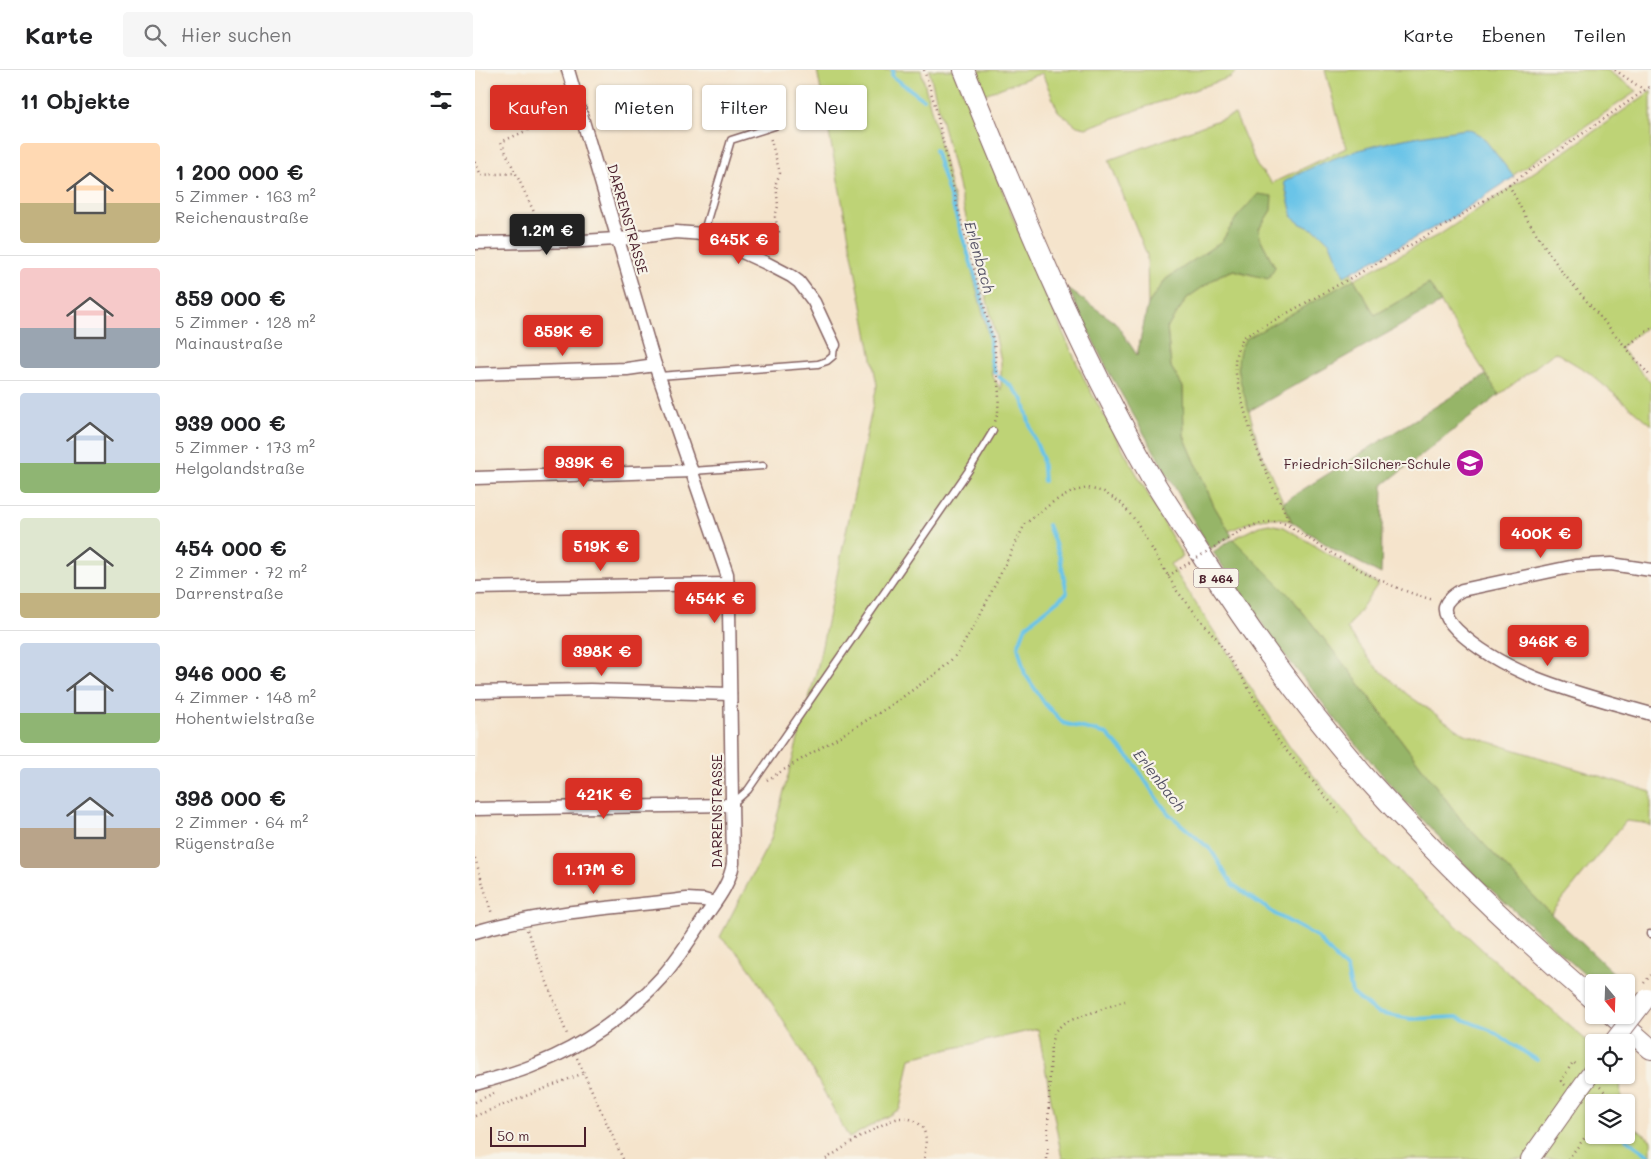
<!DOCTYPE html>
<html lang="de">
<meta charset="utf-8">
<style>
body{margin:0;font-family:Mali,sans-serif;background:#f6f6f6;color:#202124;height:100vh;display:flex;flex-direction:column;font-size:19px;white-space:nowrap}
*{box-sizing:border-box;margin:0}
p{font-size:16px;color:#757577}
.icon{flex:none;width:28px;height:28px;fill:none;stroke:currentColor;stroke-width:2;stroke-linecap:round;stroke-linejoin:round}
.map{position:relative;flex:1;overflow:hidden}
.drawer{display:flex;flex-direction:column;background:#fff;width:475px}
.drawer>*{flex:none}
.top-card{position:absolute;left:15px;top:15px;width:475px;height:45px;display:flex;gap:10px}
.needle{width:32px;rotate:161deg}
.buttons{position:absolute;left:1110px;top:904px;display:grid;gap:10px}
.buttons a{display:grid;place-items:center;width:50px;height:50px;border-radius:5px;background:#fff;box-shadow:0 1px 4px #0004;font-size:25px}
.scale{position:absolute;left:15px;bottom:12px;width:96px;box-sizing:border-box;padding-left:5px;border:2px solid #4a1f2b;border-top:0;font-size:14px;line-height:18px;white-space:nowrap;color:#4a1f2b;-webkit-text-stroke:4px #f7f3e8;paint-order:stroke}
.price{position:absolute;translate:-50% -42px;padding:0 11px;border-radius:5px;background:#d93025;color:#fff;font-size:16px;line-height:32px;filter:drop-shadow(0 1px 2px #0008)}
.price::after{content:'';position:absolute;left:50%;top:30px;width:15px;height:11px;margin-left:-8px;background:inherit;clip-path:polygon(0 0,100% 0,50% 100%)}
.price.active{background:#222;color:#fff}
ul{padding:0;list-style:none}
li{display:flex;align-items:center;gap:15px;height:125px;padding:0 20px}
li+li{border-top:1px solid #e0e0e0}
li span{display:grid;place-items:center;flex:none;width:140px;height:100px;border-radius:5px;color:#555}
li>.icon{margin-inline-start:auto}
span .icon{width:60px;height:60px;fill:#fffc;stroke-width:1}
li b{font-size:21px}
h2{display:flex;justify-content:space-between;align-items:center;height:60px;padding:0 20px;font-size:21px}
.pill{padding:0 18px;border-radius:5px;background:#fff;box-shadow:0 1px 4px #0004;font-size:18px;line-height:45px}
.pill.active{background:#d93025;color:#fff}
header{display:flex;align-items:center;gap:30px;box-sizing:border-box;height:70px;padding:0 25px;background:#fff;border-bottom:1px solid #e0e0e0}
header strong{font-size:24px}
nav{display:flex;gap:28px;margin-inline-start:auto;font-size:18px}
.search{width:350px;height:45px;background:#f6f6f6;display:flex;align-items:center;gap:12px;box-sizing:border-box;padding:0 18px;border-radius:5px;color:#757577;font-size:19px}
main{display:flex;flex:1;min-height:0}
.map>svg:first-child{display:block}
.green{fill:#bed376;stroke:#847950}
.forest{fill:#96b567;stroke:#706a49}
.water{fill:#6ac4e8;stroke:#5a728a}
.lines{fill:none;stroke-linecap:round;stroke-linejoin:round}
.stream{stroke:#6ac4e8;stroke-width:4}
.lane-casing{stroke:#866463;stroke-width:9}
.street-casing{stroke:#866463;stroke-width:15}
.secondary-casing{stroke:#866463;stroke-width:20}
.primary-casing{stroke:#866463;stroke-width:22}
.path{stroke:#866463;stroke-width:2.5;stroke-dasharray:1 4;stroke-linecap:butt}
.lane{stroke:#fff;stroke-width:6}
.street{stroke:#fff;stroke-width:12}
.secondary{stroke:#fff;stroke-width:18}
.primary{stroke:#fff;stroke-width:20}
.secondary-bridge-casing{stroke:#866463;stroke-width:20;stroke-linecap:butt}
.path-bridge{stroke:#866463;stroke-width:2.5;stroke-dasharray:1 4;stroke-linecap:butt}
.secondary-bridge{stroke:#fff;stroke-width:18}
.labels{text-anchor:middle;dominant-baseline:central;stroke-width:4.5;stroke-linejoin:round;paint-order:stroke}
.shield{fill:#f7f3e8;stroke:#7e5f64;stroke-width:1}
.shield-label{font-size:12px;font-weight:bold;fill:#4a1f2b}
.street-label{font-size:14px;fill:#4a1f2b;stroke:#f7f3e8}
.poi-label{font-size:14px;fill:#4a1f2b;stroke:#f7f3e8;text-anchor:end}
.water-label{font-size:15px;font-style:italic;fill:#545164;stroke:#f7f3e8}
</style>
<header>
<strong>Karte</strong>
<div class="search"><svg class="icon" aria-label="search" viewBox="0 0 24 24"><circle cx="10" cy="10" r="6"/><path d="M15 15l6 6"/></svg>Hier suchen</div>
<nav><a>Karte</a><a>Ebenen</a><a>Teilen</a></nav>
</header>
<main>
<section class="drawer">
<h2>11 Objekte<svg class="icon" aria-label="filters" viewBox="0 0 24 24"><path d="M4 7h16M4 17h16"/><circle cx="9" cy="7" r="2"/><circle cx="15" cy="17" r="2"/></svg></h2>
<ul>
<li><span style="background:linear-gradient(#ffd9b3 60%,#c2b280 0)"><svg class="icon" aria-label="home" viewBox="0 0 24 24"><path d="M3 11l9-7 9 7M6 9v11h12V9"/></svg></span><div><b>1 200 000 €</b><p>5 Zimmer · 163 m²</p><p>Reichenaustraße</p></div></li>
<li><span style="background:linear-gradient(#f6c9c9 60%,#9aa5b1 0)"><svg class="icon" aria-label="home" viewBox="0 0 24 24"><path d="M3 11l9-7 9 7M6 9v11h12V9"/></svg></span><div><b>859 000 €</b><p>5 Zimmer · 128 m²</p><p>Mainaustraße</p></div></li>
<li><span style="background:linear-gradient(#c9d6e8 70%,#8fb573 0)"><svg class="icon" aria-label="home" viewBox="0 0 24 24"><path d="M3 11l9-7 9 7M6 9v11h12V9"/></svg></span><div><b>939 000 €</b><p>5 Zimmer · 173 m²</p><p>Helgolandstraße</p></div></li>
<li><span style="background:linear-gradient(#dfe7d0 75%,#c2b280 0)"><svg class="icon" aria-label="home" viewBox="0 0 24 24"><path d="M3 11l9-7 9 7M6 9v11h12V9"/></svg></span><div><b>454 000 €</b><p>2 Zimmer · 72 m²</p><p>Darrenstraße</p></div></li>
<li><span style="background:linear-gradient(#c9d6e8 70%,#8fb573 0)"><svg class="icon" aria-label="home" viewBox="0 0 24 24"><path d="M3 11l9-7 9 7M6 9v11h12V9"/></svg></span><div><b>946 000 €</b><p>4 Zimmer · 148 m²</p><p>Hohentwielstraße</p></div></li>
<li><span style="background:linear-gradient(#c9d6e8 60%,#b9a48a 0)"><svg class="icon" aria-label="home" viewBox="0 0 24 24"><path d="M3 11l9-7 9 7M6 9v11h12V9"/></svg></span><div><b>398 000 €</b><p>2 Zimmer · 64 m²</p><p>Rügenstraße</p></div></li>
</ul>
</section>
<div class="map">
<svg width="1176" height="1089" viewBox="0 0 1176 1089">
<rect width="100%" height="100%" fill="#f7f3e8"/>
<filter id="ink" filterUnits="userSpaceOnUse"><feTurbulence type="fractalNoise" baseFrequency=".02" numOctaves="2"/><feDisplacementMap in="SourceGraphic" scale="10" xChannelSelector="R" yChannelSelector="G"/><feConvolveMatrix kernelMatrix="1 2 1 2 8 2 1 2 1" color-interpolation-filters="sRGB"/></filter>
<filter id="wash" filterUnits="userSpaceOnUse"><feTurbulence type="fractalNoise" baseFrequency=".0096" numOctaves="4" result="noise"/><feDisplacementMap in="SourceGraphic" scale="20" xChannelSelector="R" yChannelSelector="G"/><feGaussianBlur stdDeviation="1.12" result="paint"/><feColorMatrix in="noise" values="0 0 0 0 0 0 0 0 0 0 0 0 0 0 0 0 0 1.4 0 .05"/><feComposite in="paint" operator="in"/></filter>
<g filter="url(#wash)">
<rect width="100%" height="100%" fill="#f5e4cc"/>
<g class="green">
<path d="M342,0H446L514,268L517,305L526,320V291L518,254L454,0H479L558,197L611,313L708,487L695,494L816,679L906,785L1014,886L1119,977V1005H1145L1146,1032H1119V1065H1151V1051L1176,1070V1089H587L563,959L435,988L425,1039L374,1068L327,981L280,906L264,884L245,867L296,769L343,595L402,315Z"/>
<path d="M498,0H763L756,7L611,58L602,56L583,41L567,3L507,25Z"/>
<path d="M850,0H1132L1162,21L1000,131L876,201L879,209L967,163L1094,79L1176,21V253L1145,278L1176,313V355L1113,302L1080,282L1024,325L954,214L900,245L879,209L763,298L774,341L785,379L817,452C794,442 775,452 754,461L739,436L709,366L708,317L696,297L692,258L712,228L745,205L759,200L777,205L800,197L785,168L784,159L796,140L762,147L747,171L691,209L673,234L672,185L634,90L760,44L782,96L797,113L871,78Z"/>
<path d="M794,454L809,457L903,514L872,559L898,594L933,625L989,664L1176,722V756L1169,753L1151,751L1076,844L987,751L882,611L816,527L758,469L784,456Z"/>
</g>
<g class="forest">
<path d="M783,124L797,126L796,140L784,159L785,168L800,197L793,209L759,200L745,205L712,228L692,258L696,297L708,317L709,366L739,436L757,466L735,479L631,297L593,219L640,252L662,285L673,234L691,209L747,171L762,147Z"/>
<path d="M879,209L900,245L954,214L966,233L774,341C768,319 755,290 771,269Z"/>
<path d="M1011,305L1024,325L908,415L906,504L860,480L817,452L808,432Z"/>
<path d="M758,469L816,527L882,611L987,751L1076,844L1148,912L1119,913L1001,806L929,730L869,660L799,571L738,482Z"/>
</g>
<path class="water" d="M993,59L1007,66L1039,107L973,150L869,206L855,173L844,162L826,154L818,148L809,112C865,79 929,67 993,59Z"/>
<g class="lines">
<g class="stream">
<path d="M418,0L417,6L448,29"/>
<path d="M460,80L502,212L514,256L516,290L520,303"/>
<path d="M524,307L536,316L548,330L557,363L567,387L569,411"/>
<path d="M573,455L585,487L592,523L551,556L543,577L550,604L570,634L588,653L632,664L659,693L682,729L694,744L736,780L757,814L800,844L841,866L872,900L877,923L902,943L936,949L982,947L1015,960L1062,990"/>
<path d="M1151,1069L1176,1087"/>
</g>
</g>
</g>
<g filter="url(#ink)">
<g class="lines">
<defs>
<g id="lane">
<path d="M228,164L256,70L300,56"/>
<path d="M184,306L343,294L352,291L358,286L359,275"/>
<path d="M217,401L288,396"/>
<path d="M257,734L273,720L496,397L518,361"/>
<path d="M1175,864H1176"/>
</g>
<g id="street">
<path d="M0,173L108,171L157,168L201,162L228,164L291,193L316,206L324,212L339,232L359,275"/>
<path d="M0,304L152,299L180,295"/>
<path d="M0,408L217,401"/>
<path d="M1176,500L1136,494L1100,496L987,520C965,532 965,543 982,560C1032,608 1111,625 1176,644"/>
<path d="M0,518L253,514"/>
<path d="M0,622L115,620L255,624"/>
<path d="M0,739L257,735"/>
<path d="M0,862C69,841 141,838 212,829L229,830L239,833"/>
<path d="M0,1014C21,1008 42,1003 62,994C107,976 153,945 186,908C202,890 215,870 228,850C240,832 255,815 258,793L254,540L252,504L180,295L93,0"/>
</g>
<path id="secondary" d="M1055,1089L1101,1024"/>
<g id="primary">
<path d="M489,0C545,138 601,275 675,405C689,429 705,453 721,477C773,559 830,638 894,711C964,789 1039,861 1119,930"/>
<path d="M1137,945L1176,979"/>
</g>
</defs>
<use href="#lane" class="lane-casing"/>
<use href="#street" class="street-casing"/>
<use href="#secondary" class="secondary-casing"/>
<use href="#primary" class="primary-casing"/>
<g class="path">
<path d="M449,0L460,35L483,139L519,273L524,324L523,342L520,352"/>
<path d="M1140,0L1169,20"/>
<path d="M0,92L6,105L39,103"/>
<path d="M1034,115L1051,148L1087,202L1176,307"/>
<path d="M67,159L26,72L93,42"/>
<path d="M285,176L300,170L304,162L300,147L303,136L301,113L305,103L295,67"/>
<path d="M1151,277L1176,258"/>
<path d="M818,459C797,417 778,376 767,330C764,318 760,304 760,292C761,282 764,274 769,267L966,158L1034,115L1176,16"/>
<path d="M757,466C774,456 791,448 811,454C858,484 904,516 959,530"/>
<path d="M693,506L701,501"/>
<path d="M292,710L412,638L466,600L483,583L504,547L550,454L578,432L599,421L613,418L629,422L646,433L660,450L702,521L741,568L767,607L804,672L864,742"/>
<path d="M0,788L17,844"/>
<path d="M52,860L93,967"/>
<path d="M1169,913L1176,905"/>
<path d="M1151,919L1155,914"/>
<path d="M102,988L148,1089"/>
<path d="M1090,1015L1086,1011L1098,992L1103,996"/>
<path d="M1125,1017L1130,1022L1134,1032"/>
<path d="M0,1032L19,1023"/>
<path d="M0,1046L109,1003"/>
<path d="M351,1089C367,1079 407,1051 425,1048C433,1047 444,1051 448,1059C453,1067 450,1080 449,1089"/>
<path d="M572,1089L576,973L580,961L589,953L596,950L650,931"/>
<path d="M1093,1089L1119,1056"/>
</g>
<use href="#lane" class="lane"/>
<use href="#street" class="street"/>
<use href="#secondary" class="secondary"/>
<use href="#primary" class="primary"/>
<defs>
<g id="secondary-bridge">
<path d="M1138,972L1172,928"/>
<path d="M1101,1024L1119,999"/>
</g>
</defs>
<use href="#secondary-bridge" class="secondary-bridge-casing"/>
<path class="path-bridge" d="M701,501L757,466"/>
<use href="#secondary-bridge" class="secondary-bridge"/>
</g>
</g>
<defs>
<symbol id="school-disc" viewBox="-11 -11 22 22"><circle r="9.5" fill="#b5179e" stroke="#f7f3e8"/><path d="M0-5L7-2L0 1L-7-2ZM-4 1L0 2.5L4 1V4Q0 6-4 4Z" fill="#fff"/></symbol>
</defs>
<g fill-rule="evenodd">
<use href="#school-disc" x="979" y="377" width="32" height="32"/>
</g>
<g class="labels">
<rect class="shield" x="718.5" y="498.5" width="45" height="19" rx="4"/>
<g class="shield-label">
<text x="741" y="508">B 464</text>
</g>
<g class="street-label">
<text transform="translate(153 149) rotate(74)">DARRENSTRASSE</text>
<text transform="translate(241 741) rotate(-90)">DARRENSTRASSE</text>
</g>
<g class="poi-label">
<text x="976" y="393">Friedrich-Silcher-Schule</text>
</g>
<g class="water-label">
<text transform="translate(505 187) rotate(74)">Erlenbach</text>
<text transform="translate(685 710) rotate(52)">Erlenbach</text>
</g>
</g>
</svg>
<div class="buttons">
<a><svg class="needle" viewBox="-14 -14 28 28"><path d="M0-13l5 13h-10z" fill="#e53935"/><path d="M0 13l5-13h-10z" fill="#757577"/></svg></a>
<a><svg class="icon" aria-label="locate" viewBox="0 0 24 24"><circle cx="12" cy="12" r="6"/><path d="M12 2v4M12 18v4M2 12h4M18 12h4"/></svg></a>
<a><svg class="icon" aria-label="layers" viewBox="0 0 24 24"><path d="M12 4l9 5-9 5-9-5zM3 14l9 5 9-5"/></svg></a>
</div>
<div class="scale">50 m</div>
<b class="price active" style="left:72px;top:186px">1.2M €</b>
<b class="price" style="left:264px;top:195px">645K €</b>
<b class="price" style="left:88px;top:287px">859K €</b>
<b class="price" style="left:109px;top:418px">939K €</b>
<b class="price" style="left:1066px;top:489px">400K €</b>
<b class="price" style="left:126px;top:502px">519K €</b>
<b class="price" style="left:240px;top:554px">454K €</b>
<b class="price" style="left:1073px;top:597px">946K €</b>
<b class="price" style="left:127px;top:607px">398K €</b>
<b class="price" style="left:129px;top:750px">421K €</b>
<b class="price" style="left:119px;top:825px">1.17M €</b>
<div class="top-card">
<a class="pill active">Kaufen</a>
<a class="pill">Mieten</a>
<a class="pill">Filter</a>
<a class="pill">Neu</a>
</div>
</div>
</main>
